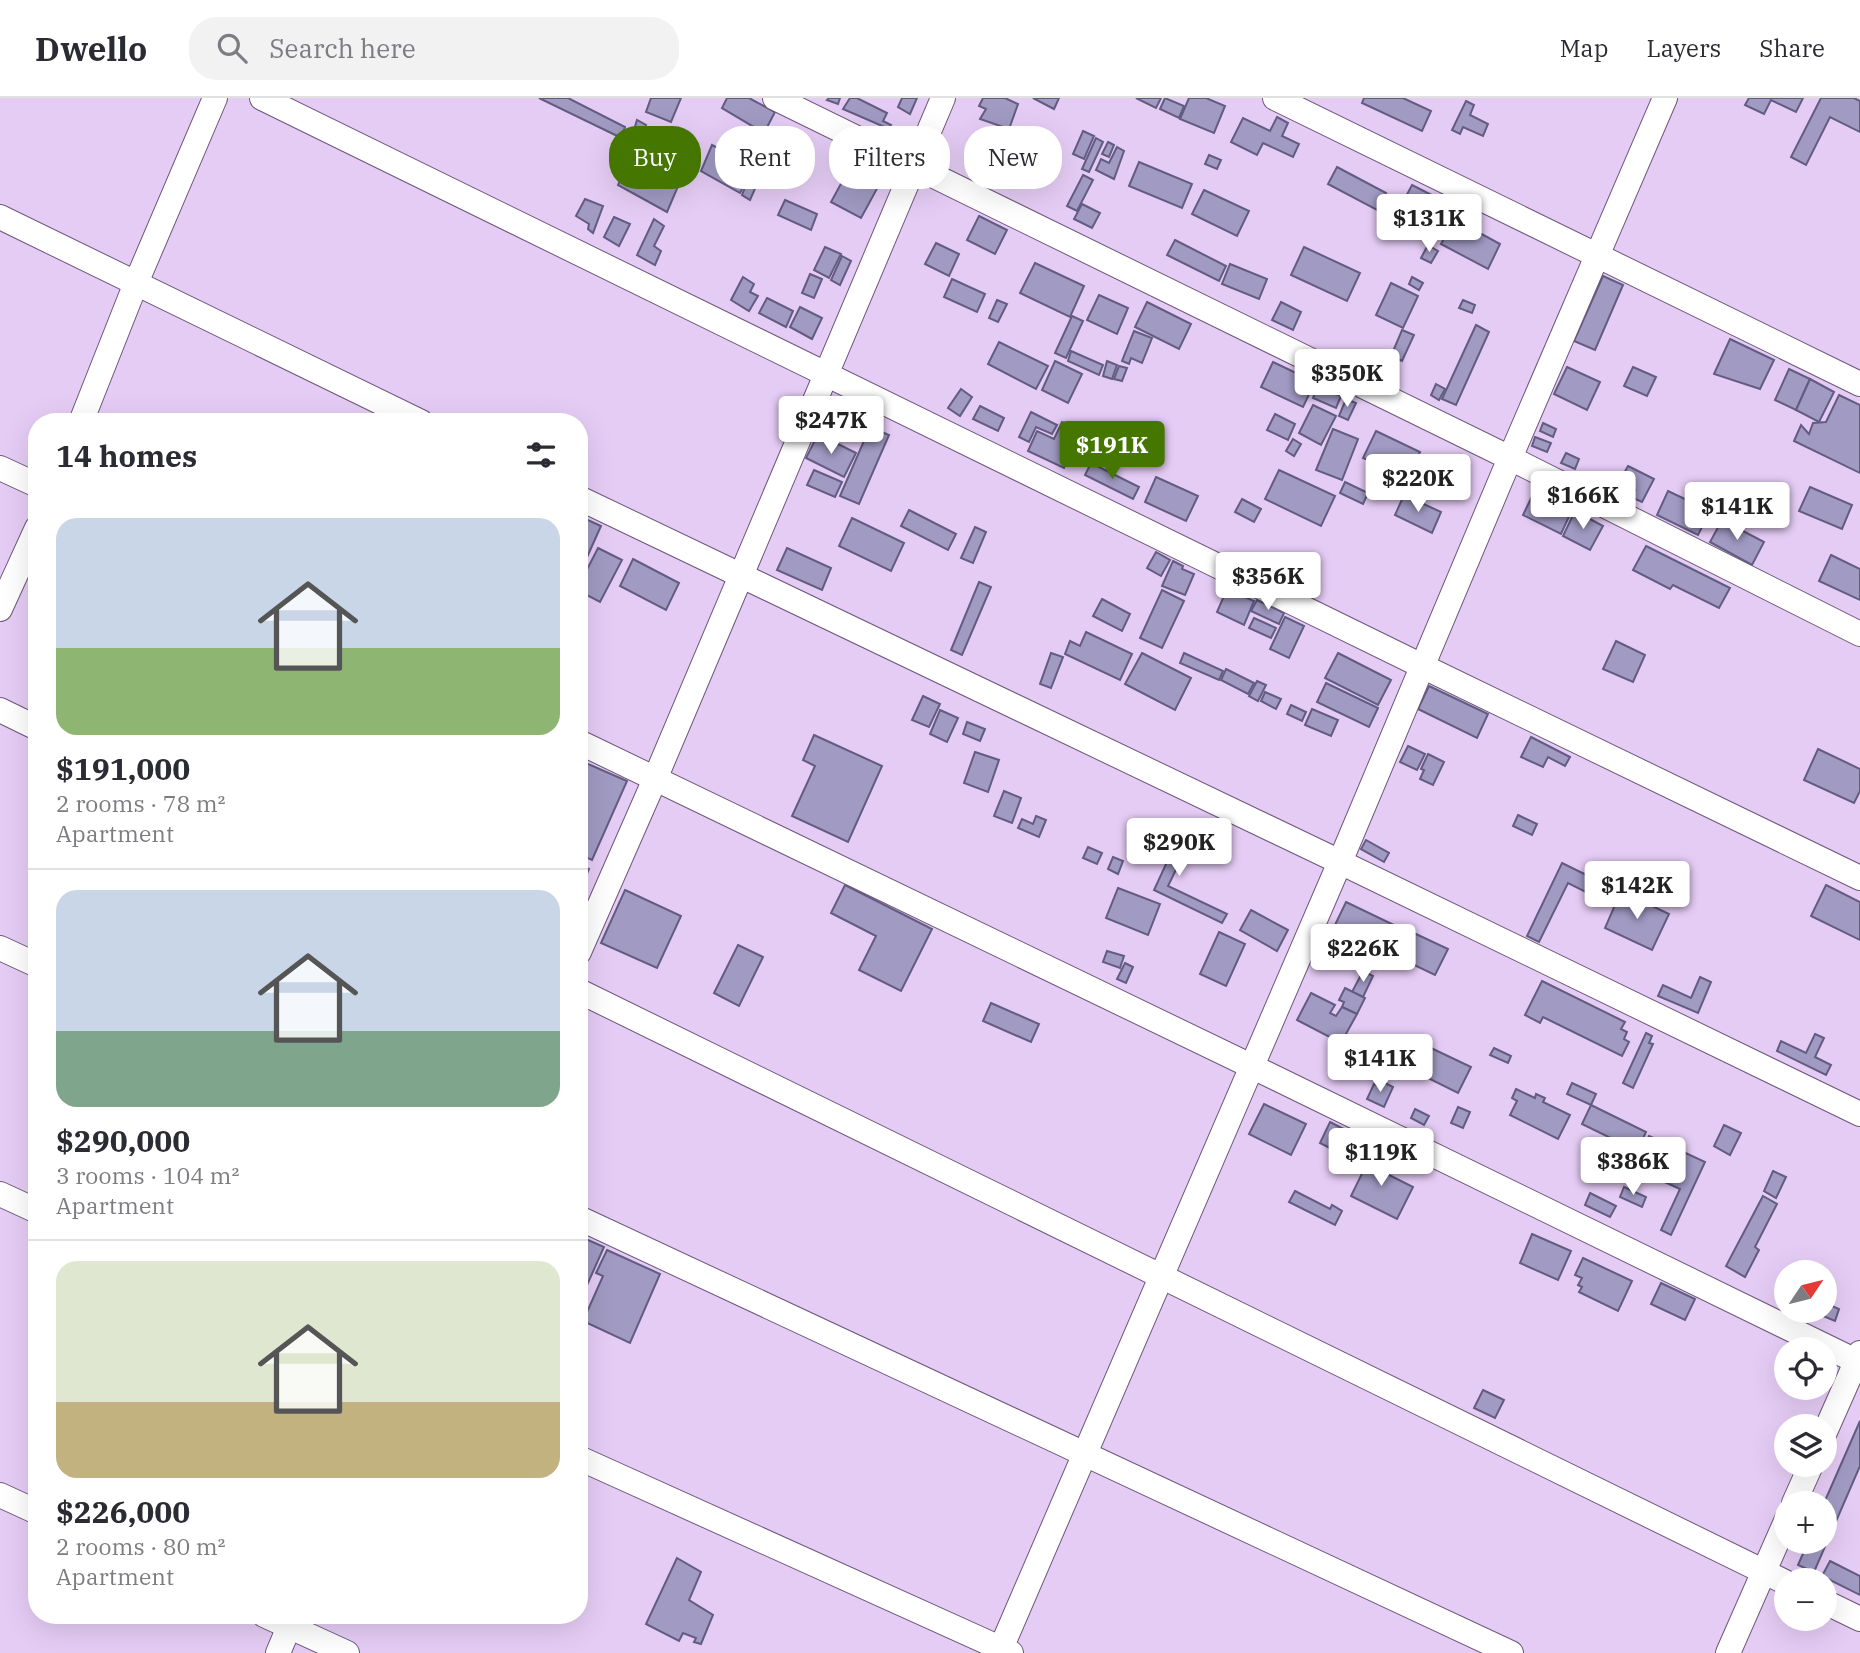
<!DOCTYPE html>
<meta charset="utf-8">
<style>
body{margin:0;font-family:"IBM Plex Serif",serif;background:#f2f2f3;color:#2b2b33;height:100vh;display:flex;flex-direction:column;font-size:26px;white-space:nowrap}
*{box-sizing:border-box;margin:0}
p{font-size:23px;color:#7c7c81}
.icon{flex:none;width:38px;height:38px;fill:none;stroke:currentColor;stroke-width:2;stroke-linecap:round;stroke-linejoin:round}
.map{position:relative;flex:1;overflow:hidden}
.panel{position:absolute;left:28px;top:315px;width:560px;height:1211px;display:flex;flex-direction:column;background:#fff;border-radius:28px;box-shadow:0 7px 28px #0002}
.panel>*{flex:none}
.guide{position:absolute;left:609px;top:28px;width:665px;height:63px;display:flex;gap:14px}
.needle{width:46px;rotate:55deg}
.controls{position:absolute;left:1774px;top:1162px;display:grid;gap:14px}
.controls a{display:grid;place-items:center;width:63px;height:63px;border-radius:50%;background:#fff;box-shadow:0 7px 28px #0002;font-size:35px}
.price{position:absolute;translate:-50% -60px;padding:0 16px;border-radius:7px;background:#fff;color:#222;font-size:23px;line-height:46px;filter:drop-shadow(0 2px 4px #0008)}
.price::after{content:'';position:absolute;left:50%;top:42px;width:21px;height:16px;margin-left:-10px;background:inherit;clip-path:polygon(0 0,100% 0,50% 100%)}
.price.active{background:#457700;color:#fff}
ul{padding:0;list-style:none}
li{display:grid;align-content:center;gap:14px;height:371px;padding:0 28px}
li+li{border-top:2px solid #e1e1e2}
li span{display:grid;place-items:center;height:217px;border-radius:21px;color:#555}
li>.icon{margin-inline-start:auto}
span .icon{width:126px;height:126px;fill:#fffc;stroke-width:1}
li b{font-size:30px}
h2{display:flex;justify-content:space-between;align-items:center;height:84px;padding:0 28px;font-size:30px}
.pill{padding:0 24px;border-radius:28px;background:#fff;box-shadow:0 7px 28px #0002;font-size:24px;line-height:63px}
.pill.active{background:#457700;color:#fff}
header{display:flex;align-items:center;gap:42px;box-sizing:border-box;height:98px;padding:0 35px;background:#fff;border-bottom:2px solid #e1e1e2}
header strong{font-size:33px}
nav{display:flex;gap:38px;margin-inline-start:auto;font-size:24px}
.search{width:490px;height:63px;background:#f2f2f3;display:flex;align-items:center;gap:18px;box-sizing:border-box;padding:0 24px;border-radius:28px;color:#7c7c81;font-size:26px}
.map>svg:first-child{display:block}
.building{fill:#a19ac3;stroke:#635c82;stroke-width:2}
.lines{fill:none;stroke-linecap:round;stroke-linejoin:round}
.street-casing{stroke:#6d577a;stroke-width:26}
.street{stroke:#fff;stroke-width:24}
</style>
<header>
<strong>Dwello</strong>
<div class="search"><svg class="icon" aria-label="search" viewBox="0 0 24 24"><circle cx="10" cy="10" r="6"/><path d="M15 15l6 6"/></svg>Search here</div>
<nav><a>Map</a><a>Layers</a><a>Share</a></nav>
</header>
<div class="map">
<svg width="1860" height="1555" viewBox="0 0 1860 1555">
<rect width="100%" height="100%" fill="#e5ccf5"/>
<g class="building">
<path d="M539,0H568L625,29L623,34L632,38L637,22L646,27L638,48Z"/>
<path d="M651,0H681L671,24L646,14Z"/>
<path d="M727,0H749L775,14L764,35L722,10Z"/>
<path d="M829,0H840L838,6L827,2Z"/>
<path d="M850,0H857L887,15L883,23L891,27L889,31L843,11Z"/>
<path d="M902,0H917L910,16L898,9Z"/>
<path d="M983,0H1005L1018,6L1009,31L980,21L986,11L979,8Z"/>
<path d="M1033,0H1059L1054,11Z"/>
<path d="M1136,0H1161L1156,10Z"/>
<path d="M1165,0L1184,8L1179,20L1160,11Z"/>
<path d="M1189,0H1206L1225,8L1214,35L1180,21Z"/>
<path d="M1364,0H1403L1431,13L1422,33L1362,5Z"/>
<path d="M1749,0H1803L1796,14L1771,2L1764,16L1745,7Z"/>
<path d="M1821,0H1854L1860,3V34L1830,19L1806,67L1791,59Z"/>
<path d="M1466,3L1474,7L1470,17L1488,26L1483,38L1463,29L1460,36L1452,32Z"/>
<path d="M1277,19L1288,25L1282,38L1299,46L1293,59L1263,45L1257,57L1231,44L1243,20L1270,33Z"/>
<path d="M1083,33L1094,38L1084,61L1073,56Z"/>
<path d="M1096,40L1103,44L1089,74L1082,71Z"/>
<path d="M1108,44L1114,47L1109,59L1102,56Z"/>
<path d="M712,47L754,69L740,95L701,73Z"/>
<path d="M1117,49L1124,53L1114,81L1096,72L1101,61L1109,65Z"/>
<path d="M1209,57L1221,62L1217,71L1205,66Z"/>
<path d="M629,61L679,86L667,114L618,87Z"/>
<path d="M1139,64L1192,86L1182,110L1129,88Z"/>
<path d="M1337,69L1386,95L1377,112L1328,86Z"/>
<path d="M849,71L879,87L861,120L831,104Z"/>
<path d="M1083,77L1093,82L1077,113L1067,108Z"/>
<path d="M749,79L758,84L750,102L742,97Z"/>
<path d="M1412,87L1457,110L1449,128L1403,104Z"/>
<path d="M1204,92L1249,113L1237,138L1192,116Z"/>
<path d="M585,101L603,108L593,135L588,131L589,126L576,118Z"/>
<path d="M785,102L817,116L811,132L778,117Z"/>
<path d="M1082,106L1100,115L1092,130L1074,121Z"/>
<path d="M979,118L1007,132L995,156L967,142Z"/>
<path d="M614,119L630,126L619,148L604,139Z"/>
<path d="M654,121L664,128L654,148L661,153L655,167L637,157Z"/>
<path d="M1454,121L1500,146L1488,171L1441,146Z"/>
<path d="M1175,142L1226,168L1219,183L1167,157Z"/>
<path d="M936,145L959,156L949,178L925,166Z"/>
<path d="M1428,147L1438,153L1431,165L1421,160Z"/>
<path d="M825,149L841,156L829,180L814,172Z"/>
<path d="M1304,149L1360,175L1347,203L1291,177Z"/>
<path d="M842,158L851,163L840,187L831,182Z"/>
<path d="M1035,165L1084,188L1070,219L1020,195Z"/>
<path d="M1230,166L1267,181L1259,201L1222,186Z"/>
<path d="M810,176L822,181L814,200L802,195Z"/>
<path d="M1603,178L1623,187L1595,252L1574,243Z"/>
<path d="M743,179L754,186L750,194L758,198L749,213L731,202Z"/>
<path d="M1412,179L1423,185L1419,192L1409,186Z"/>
<path d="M952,181L985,196L977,214L944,199Z"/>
<path d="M1391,185L1418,198L1403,230L1376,217Z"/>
<path d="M1099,197L1128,210L1117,236L1087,222Z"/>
<path d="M767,200L793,213L786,229L759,215Z"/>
<path d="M997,202L1007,206L998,224L989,220Z"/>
<path d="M1463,202L1475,207L1472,215L1459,210Z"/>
<path d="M1147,204L1191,226L1179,251L1135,229Z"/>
<path d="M1281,204L1301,214L1293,232L1272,222Z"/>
<path d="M800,209L822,220L812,241L790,229Z"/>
<path d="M1072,218L1083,223L1066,260L1055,255Z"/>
<path d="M1476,227L1489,234L1456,307L1442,301Z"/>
<path d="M1402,232L1414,237L1402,263L1391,258Z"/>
<path d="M1134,233L1152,240L1142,265L1131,260L1129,266L1122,263Z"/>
<path d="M1730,241L1774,262L1760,291L1714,276Z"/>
<path d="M999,244L1048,268L1036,291L988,266Z"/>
<path d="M1071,253L1103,267L1099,277L1068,263Z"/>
<path d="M1055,263L1082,276L1068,305L1042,292Z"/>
<path d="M1107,263L1117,267L1112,281L1103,278Z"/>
<path d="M1273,264L1315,284L1303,309L1261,289Z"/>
<path d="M1119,268L1127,270L1122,283L1114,281Z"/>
<path d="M1567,269L1600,284L1587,312L1554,296Z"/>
<path d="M1633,269L1656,279L1647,298L1624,288Z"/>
<path d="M1789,271L1810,281L1796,312L1775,302Z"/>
<path d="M1810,281L1834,294L1819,324L1796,312Z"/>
<path d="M1436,286L1445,291L1439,302L1431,297Z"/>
<path d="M1318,288L1341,298L1336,310L1313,300Z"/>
<path d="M961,291L972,299L960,318L948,310Z"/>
<path d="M1839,297L1860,307V375L1794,343L1801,327L1809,336L1813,325L1826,324Z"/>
<path d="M1346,301L1356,305L1348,322L1339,318Z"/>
<path d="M1313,307L1336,318L1321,347L1299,335Z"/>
<path d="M980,308L1004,320L998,333L973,321Z"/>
<path d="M1031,314L1057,327L1052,336L1036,329L1029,344L1019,339Z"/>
<path d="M1275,316L1295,326L1288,342L1267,332Z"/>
<path d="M1062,324L1074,330L1066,347L1073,350L1064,370L1028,353L1037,333L1054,341Z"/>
<path d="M1543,325L1556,331L1553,339L1540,333Z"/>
<path d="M870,329L889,337L859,406L840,398Z"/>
<path d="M1333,331L1358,341L1342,382L1316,372Z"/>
<path d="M1376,333L1420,354L1408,381L1363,360Z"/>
<path d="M818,336L856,355L844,379L806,360Z"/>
<path d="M1535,339L1551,345L1547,354L1532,348Z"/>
<path d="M1293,341L1301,346L1294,358L1286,353Z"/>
<path d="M1566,355L1579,361L1575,371L1561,365Z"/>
<path d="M1091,365L1139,389L1133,401L1085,377Z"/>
<path d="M1628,368L1654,381L1642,404L1631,399L1635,392L1619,384Z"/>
<path d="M814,372L842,384L835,399L807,387Z"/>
<path d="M1279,372L1335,398L1321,428L1265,401Z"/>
<path d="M1156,379L1198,398L1186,423L1145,404Z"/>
<path d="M1345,384L1368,395L1363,406L1340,395Z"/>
<path d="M1810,389L1852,407L1842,431L1799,413Z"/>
<path d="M1668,393L1710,413L1698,437L1657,417Z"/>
<path d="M1534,394L1572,412L1561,436L1523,417Z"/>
<path d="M1404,397L1441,414L1432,435L1395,417Z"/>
<path d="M1242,401L1261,411L1254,424L1235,414Z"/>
<path d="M909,412L956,436L948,452L901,428Z"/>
<path d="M1575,413L1603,428L1590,452L1563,438Z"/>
<path d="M579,418L601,428L579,477Z"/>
<path d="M852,420L904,445L891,473L839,448Z"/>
<path d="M1722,422L1764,444L1752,467L1710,444Z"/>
<path d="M975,429L986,434L973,465L961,460Z"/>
<path d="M1646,448L1730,490L1719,510L1673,487L1670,491L1633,472Z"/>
<path d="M598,450L622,462L600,504L579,493V487Z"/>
<path d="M787,450L831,470L822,492L777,472Z"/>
<path d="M1156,454L1170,462L1161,478L1147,470Z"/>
<path d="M1831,457L1860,471V502L1819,483Z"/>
<path d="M633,461L679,485L666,512L620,488Z"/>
<path d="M1173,463L1183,468L1182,471L1194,476L1185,497L1162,488Z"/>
<path d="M979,484L991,489L962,557L951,552Z"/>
<path d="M1227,491L1254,503L1244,527L1217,514Z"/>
<path d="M1162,492L1184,503L1162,550L1140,540Z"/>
<path d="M1102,501L1130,516L1122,533L1093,518Z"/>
<path d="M1257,502L1284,515L1279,526L1251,513Z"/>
<path d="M1285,519L1304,528L1289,560L1270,551Z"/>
<path d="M1254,520L1276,530L1271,540L1249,530Z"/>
<path d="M1086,534L1132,556L1120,582L1065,556L1070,543L1080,548Z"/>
<path d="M1616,543L1645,557L1633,584L1603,571Z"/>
<path d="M1051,555L1063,559L1051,590L1040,586Z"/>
<path d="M1142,555L1191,580L1175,612L1125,586Z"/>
<path d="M1184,555L1223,573L1219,582L1180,565Z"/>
<path d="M1338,555L1391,582L1378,607L1325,580Z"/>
<path d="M1226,571L1254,585L1248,596L1221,582Z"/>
<path d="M1257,583L1266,587L1258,603L1249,598Z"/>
<path d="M1326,585L1378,610L1369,629L1317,604Z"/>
<path d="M1429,588L1488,616L1477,640L1418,611Z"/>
<path d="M1265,594L1281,601L1276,611L1261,603Z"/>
<path d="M923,598L940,606L929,629L912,622Z"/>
<path d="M1291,607L1306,614L1302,623L1287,616Z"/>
<path d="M1312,611L1338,622L1331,638L1305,627Z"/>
<path d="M940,612L958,620L947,644L930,636Z"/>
<path d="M967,624L985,631L980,643L963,636Z"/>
<path d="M814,637L882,668L848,744L792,718L815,668L803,662Z"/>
<path d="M1531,639L1570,659L1565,668L1548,659L1543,669L1521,659Z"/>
<path d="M1408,648L1425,656L1417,672L1400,664Z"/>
<path d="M1818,651L1860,671V693L1854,705L1804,682Z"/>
<path d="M975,654L999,662L988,694L964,685Z"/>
<path d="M1428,656L1444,664L1433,687L1420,681L1424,672L1421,671Z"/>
<path d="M579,662L627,683L592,762L579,756Z"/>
<path d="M1004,693L1021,700L1012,725L994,718Z"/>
<path d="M1518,717L1537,726L1532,737L1513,728Z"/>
<path d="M1036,718L1046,722L1039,739L1018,730L1022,721L1033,726Z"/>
<path d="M1161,737L1187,749L1168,788L1227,816L1222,825L1154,792L1167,764L1152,757Z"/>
<path d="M1366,742L1389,755L1384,764L1361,751Z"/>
<path d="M1088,749L1102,755L1097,766L1083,760Z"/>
<path d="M1113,759L1123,763L1118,776L1108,771Z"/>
<path d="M1562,765L1613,790L1606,804L1568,785L1539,844L1527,838Z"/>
<path d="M579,766L589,771L579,794Z"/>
<path d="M845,787L932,831L901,893L859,872L876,838L831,815Z"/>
<path d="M1826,787L1860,804V842L1811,818Z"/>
<path d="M1118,790L1160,806L1148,837L1106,820Z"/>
<path d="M625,792L681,818L657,870L601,845Z"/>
<path d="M1621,793L1669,816L1652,852L1605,830Z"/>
<path d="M1346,804L1396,828L1384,853L1334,829Z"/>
<path d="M1251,812L1288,832L1277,853L1240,832Z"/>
<path d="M1401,829L1448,851L1435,877L1389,855Z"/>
<path d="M1219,834L1245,846L1226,888L1200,876Z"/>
<path d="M738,847L763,859L739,908L714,895Z"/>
<path d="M1107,853L1124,858L1120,870L1103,864Z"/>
<path d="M1125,865L1133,869L1126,885L1117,881Z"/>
<path d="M1363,873L1373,878L1363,899L1352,894Z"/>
<path d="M1700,879L1711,884L1698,915L1658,898L1663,887L1691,900Z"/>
<path d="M1542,883L1625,924L1621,931L1627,934L1624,941L1629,944L1622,958L1543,919L1540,925L1525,917Z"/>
<path d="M1345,890L1365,900L1357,916L1342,909L1344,904L1339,902Z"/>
<path d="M1311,895L1335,907L1330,915L1336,918L1342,909L1357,916L1341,945L1297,922Z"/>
<path d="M991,905L1039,926L1031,944L983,923Z"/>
<path d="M1646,935L1652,938L1649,945L1653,946L1633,990L1623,985Z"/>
<path d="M1815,936L1824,940L1815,959L1831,967L1826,977L1777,953L1781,943L1806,955Z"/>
<path d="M1431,950L1471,969L1458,995L1424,978L1430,965L1425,962Z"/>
<path d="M1494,950L1511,958L1508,965L1490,957Z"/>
<path d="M1383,984L1393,989L1384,1009L1367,1001L1374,986L1381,989Z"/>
<path d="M1572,985L1596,996L1591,1007L1567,996Z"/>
<path d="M1516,991L1535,1000L1536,996L1545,1000L1543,1004L1570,1017L1558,1041L1510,1017L1517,1003L1512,1000Z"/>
<path d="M1264,1006L1306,1026L1291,1057L1249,1036Z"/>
<path d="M1591,1007L1646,1034L1637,1053L1582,1026Z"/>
<path d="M1458,1009L1470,1014L1463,1030L1451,1025Z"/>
<path d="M1415,1011L1429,1018L1424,1027L1411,1020Z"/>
<path d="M1330,1024L1369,1044L1359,1065L1320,1045Z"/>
<path d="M1724,1027L1741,1035L1730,1057L1714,1048Z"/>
<path d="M1649,1038L1705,1064L1671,1137L1661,1132L1680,1091L1634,1070Z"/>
<path d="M1374,1051L1384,1056L1377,1071L1413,1089L1397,1121L1351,1098Z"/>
<path d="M1773,1073L1786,1079L1776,1100L1764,1093Z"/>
<path d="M1624,1089L1646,1099L1642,1109L1620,1099Z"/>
<path d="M1295,1093L1330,1111L1332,1107L1342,1113L1335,1127L1289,1104Z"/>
<path d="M1590,1095L1616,1108L1610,1119L1585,1107Z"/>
<path d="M1763,1098L1777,1106L1755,1149L1759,1152L1745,1179L1726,1168Z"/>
<path d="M1532,1136L1571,1153L1558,1182L1520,1165Z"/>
<path d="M579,1138L604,1149L579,1205Z"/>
<path d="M607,1152L660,1176L630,1245L583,1223L603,1178L596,1175Z"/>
<path d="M1583,1160L1632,1183L1618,1213L1579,1194L1582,1189L1578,1187L1582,1180L1575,1177Z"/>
<path d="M1661,1185L1695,1201L1685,1222L1651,1206Z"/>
<path d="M1825,1205L1839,1211L1835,1223L1811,1213H1825Z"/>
<path d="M1483,1292L1504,1302L1495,1320L1474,1310Z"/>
<path d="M1860,1323V1368L1814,1474L1798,1467L1808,1444H1825L1824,1405Z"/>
<path d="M677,1460L701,1474L689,1502L713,1517L701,1546L694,1544L696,1540L683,1535L679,1543L646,1526Z"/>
<path d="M1830,1463L1860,1478V1497L1822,1478Z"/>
</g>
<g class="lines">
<defs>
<g id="street">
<path d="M262,0L1422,568L1860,780"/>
<path d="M775,0L1510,360L1860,536"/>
<path d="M1275,0L1860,286"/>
<path d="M0,119L421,324"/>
<path d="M81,324L136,185L215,0"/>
<path d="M0,370L37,387"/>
<path d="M579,400L1340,764L1860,1016"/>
<path d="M0,511L37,430"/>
<path d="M0,612L37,630"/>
<path d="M579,644L1251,968L1860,1265"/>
<path d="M0,850L37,867"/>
<path d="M579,854L655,681L943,0"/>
<path d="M579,893L1787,1485"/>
<path d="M0,1096L37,1113"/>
<path d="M579,1120L1511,1555"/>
<path d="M1825,1334L1860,1255"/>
<path d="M579,1360L1011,1555"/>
<path d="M0,1397L37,1414"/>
<path d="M1794,1405L1811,1367"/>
<path d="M1825,1504L1860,1521"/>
<path d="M264,1517L347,1555"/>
<path d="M278,1555L294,1517"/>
<path d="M999,1555L1340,764L1510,360L1665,0"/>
<path d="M1728,1555L1787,1421"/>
</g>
</defs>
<use href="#street" class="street-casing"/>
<use href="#street" class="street"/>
</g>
</svg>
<div class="controls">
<a><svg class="needle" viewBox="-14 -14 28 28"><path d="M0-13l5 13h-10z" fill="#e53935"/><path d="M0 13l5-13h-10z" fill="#7c7c81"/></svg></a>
<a><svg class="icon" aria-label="locate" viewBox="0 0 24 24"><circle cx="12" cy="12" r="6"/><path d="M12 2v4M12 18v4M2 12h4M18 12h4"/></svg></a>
<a><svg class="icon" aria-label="layers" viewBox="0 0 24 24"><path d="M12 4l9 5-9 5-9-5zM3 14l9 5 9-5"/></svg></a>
<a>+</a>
<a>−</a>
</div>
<b class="price" style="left:1429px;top:156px">$131K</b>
<b class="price" style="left:1347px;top:311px">$350K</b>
<b class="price" style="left:831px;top:358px">$247K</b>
<b class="price active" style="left:1112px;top:383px">$191K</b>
<b class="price" style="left:1418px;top:416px">$220K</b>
<b class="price" style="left:1583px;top:433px">$166K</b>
<b class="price" style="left:1737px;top:444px">$141K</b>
<b class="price" style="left:1268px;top:514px">$356K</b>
<b class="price" style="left:1179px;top:780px">$290K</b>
<b class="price" style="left:1637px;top:823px">$142K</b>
<b class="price" style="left:1363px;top:886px">$226K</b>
<b class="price" style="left:1380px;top:996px">$141K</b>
<b class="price" style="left:1381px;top:1090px">$119K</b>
<b class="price" style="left:1633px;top:1099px">$386K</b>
<div class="guide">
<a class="pill active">Buy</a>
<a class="pill">Rent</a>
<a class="pill">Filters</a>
<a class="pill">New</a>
</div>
<section class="panel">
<h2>14 homes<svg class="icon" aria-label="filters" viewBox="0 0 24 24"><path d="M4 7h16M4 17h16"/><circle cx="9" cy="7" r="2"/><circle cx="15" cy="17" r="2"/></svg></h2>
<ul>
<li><span style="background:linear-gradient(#c9d6e8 60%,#8fb573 0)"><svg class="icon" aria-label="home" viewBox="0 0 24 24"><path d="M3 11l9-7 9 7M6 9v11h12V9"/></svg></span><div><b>$191,000</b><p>2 rooms · 78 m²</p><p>Apartment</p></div></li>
<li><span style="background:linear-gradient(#c9d6e8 65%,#7fa58c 0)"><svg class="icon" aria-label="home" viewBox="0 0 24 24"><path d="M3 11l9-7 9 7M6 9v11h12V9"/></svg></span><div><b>$290,000</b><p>3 rooms · 104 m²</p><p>Apartment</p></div></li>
<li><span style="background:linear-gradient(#dfe7d0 65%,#c2b280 0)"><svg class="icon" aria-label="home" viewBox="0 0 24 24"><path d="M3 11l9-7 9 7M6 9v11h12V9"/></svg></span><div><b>$226,000</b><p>2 rooms · 80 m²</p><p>Apartment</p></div></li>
</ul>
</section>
</div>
